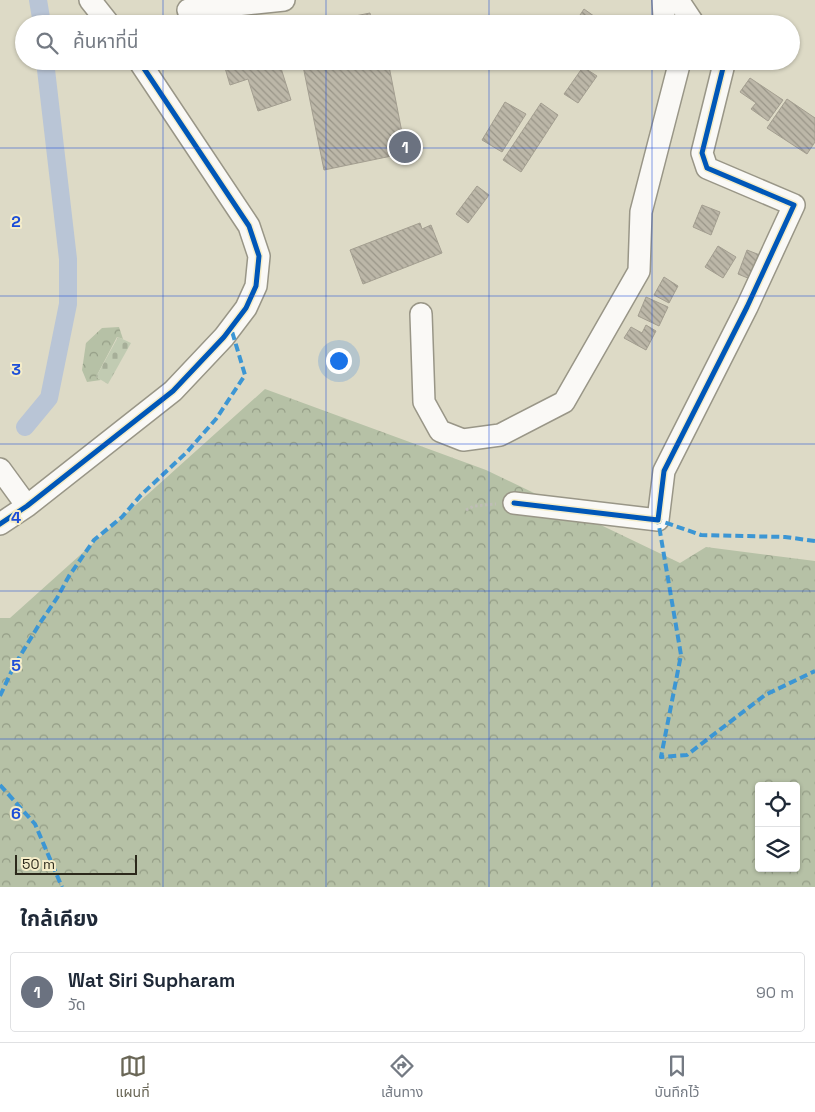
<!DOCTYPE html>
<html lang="th">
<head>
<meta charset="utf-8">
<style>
  :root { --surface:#fff; --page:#f6f6f7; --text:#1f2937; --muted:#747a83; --line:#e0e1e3; --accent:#6a6757 }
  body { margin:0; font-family:"Space Grotesk","Noto Sans Thai",sans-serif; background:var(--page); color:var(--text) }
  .controls { position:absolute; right:15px; bottom:15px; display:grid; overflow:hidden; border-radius:5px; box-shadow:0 1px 4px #0004 }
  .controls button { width:45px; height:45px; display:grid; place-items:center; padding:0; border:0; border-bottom:1px solid var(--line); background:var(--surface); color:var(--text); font:25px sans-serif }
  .scale { position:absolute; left:15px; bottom:12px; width:122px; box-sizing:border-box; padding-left:5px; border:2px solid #2c291b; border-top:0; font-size:14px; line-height:18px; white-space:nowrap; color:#2c291b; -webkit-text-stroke:4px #f5edc9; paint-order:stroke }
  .you { position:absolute; left:338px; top:360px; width:18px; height:18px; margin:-12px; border:4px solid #fff; border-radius:50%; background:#1a73e8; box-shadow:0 0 0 8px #1a73e833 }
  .badge { display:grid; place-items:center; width:32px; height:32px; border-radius:50%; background:var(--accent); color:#fff; font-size:16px; font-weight:700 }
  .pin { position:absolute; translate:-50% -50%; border:2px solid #fff; box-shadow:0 1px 5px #0006 }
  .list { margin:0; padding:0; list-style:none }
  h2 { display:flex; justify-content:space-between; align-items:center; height:65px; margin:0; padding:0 20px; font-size:21px }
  h2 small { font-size:16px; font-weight:400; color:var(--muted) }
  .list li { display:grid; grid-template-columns:32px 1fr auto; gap:15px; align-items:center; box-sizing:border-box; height:80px; margin:0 10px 10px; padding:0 10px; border:1px solid var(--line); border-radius:5px }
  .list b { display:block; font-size:19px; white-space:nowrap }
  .list p { margin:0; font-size:16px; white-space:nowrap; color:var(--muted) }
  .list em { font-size:16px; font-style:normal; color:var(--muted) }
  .icon { flex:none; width:28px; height:28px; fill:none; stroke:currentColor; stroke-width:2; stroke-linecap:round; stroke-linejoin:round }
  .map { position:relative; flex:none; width:815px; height:887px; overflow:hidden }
  .search { position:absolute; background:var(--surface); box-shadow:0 1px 4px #0004; left:15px; right:15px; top:15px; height:55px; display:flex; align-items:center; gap:12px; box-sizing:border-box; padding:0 18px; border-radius:28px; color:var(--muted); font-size:19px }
  .sheet { height:155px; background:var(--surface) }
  nav { display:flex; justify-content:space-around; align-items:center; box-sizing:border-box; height:70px; border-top:1px solid var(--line); background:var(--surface); font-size:14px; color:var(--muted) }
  nav a { display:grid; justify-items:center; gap:2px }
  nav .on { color:var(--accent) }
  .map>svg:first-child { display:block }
</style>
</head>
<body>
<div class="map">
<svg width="815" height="887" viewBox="0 0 815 887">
  <defs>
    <pattern id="forest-crowns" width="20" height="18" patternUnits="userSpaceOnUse" patternTransform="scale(1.25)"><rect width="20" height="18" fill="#b6c1a6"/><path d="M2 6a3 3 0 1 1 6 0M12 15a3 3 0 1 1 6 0" fill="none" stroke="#949d86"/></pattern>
    <pattern id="cemetery-stones" width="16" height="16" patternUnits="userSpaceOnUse" patternTransform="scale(1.25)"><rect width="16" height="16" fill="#c1cbb2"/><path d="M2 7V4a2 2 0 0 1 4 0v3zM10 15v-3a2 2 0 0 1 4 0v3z" fill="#a6ae98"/></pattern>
    <pattern id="building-back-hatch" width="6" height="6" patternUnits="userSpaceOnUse" patternTransform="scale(1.25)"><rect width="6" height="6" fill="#bcb7a8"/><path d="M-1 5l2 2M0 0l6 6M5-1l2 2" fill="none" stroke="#999588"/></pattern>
  </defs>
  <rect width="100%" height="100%" fill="#dddac6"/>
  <path fill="url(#forest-crowns)" fill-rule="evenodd" d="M119 327 123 339 117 337 96 377 101 380 87 382 82 370 86 343 102 328Z
    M265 389 486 470 680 563 706 547 815 561V887H0V618H10ZM759 786H796V868H759Z"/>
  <path fill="url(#cemetery-stones)" d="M118 337 131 343 108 384 96 377Z"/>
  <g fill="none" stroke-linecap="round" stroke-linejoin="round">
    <path stroke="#b9c5d6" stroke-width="18" d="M38 0 42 24
      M25 427 49 398 68 304V259L45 61"/>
  </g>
  <path fill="url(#building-back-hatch)" stroke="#a39e90" d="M584 9 605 24H574Z
    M370 13 372 24H316Z
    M223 61H292L280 65 291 100 258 111 248 79 230 85Z
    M302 61H388L406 153 324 170Z
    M583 67 597 76 578 103 564 94Z
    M750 78 783 100 768 121 751 109 756 103 740 92Z
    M787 99 815 118V142L807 154 767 128Z
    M505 102 526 114 502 152 482 140Z
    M541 103 558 115 521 172 503 160Z
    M477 186 489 195 468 223 456 214Z
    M702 205 720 212 711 235 693 227Z
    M420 223 422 229 431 225 442 253 363 284 350 250Z
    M718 246 736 257 723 278 705 267Z
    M747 250 765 257 755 281 738 274Z
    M664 277 678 286 669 303 654 295Z
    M646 297 668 307 659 326 638 316Z
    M646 325 656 331 646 350 624 338 631 327 642 333Z"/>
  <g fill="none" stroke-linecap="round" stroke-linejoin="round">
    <g stroke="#999687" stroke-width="24">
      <path id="minor" d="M90 0 109 24
        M663 0 664 17 667 24
        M678 0 694 24
        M188 10 284 0
        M421 314 424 402 440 431 463 440 500 435 564 402 639 271 641 212 680 61
        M0 469 27 506
        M514 503 658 520 664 471 747 307 794 205 707 168 702 153 723 68 718 61
        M0 524 27 506 173 391 224 337 246 308 256 286 259 256 249 226 139 61"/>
    </g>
    <path stroke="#bfbeb6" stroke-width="3" stroke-dasharray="2.5 2.5" stroke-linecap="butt" d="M466 510 474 506 496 504"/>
    <use href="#minor" stroke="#faf9f6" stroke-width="21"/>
    <path stroke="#3c96d4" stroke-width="4" stroke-dasharray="8 4" stroke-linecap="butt" d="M815 541 785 537 701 535 658 520 681 655 661 757 687 755 765 695 815 671
      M0 696 14 666 40 623 57 598 69 576 94 540 122 517 141 495 187 452 216 419 245 375 231 328
      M0 785 35 824 62 887"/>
    <g stroke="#f5edc9" stroke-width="8">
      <path id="cycleway" d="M514 503 658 520 664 471 747 307 794 205 707 168 702 153 723 68 718 61
        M0 524 27 506 173 391 224 337 246 308 256 286 259 256 249 226 139 61"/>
    </g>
    <use href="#cycleway" stroke="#0057b8" stroke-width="5"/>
  </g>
  <path fill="none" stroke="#1d4ed8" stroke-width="1" stroke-opacity="0.55" d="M163 0V24M326 0V24M489 0V24M652 0V24M163 61V887M326 61V887M489 61V887M652 61V887M0 148H815M0 296H815M0 444H815M0 591H815M0 739H815"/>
  <g font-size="16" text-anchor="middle" font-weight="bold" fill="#1d4ed8" stroke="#f5edc9" stroke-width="4" stroke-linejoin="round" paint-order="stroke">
    <text x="16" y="227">2</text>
    <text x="16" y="375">3</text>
    <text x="16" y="523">4</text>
    <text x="16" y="671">5</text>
    <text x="16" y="819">6</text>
  </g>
</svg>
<div class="controls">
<button><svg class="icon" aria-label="locate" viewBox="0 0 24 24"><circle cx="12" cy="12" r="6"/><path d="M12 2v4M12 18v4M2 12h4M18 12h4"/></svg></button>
<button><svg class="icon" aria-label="layers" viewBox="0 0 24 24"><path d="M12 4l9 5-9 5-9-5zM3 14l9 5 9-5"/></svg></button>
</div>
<div class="scale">50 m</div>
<div class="you"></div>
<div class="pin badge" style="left:405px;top:147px;background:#6b7280">1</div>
<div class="search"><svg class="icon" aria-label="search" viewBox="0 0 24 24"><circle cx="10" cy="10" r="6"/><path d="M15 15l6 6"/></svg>ค้นหาที่นี่</div>
</div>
<section class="sheet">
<h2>ใกล้เคียง<small></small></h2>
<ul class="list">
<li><span class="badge" style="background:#6b7280">1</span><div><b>Wat Siri Supharam</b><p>วัด</p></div><em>90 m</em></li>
</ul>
</section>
<nav>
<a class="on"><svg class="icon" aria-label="map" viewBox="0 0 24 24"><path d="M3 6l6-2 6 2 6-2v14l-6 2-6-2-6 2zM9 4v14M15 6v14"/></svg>แผนที่</a>
<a><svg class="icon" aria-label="directions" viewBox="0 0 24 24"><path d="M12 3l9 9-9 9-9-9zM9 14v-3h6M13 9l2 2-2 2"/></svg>เส้นทาง</a>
<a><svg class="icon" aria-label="saved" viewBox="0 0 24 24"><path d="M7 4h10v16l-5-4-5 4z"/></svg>บันทึกไว้</a>
</nav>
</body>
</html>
